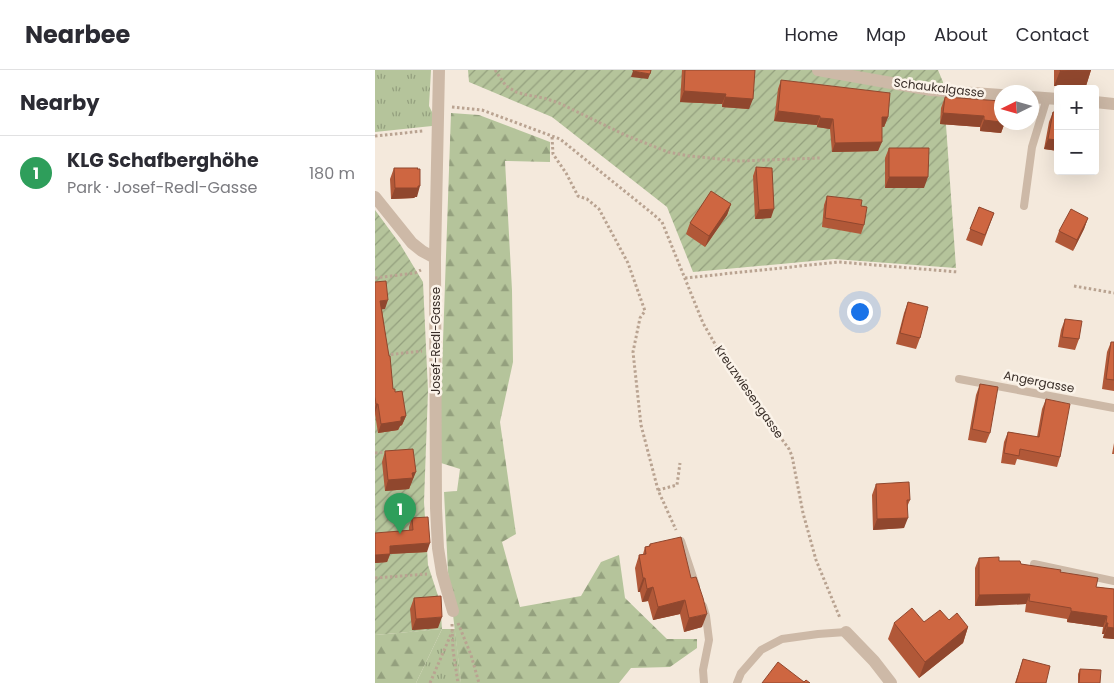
<!DOCTYPE html>
<html lang="en">
<head>
<meta charset="utf-8">
<style>
  :root { --surface:#fff; --page:#f7f7f7; --text:#2b2b33; --muted:#7c7c81; --line:#e1e1e2; --accent:#1b585e }
  body { margin:0; font-family:Poppins,sans-serif; background:var(--page); color:var(--text) }
  .controls { position:absolute; right:15px; top:15px; display:grid; overflow:hidden; border-radius:5px; box-shadow:0 5px 20px #0002 }
  .controls button { width:45px; height:45px; display:grid; place-items:center; padding:0; border:0; border-bottom:1px solid var(--line); background:var(--surface); color:var(--text); font:25px sans-serif }
  .compass { position:absolute; left:619px; top:15px; width:45px; height:45px; border-radius:50%; background:var(--surface); box-shadow:0 5px 20px #0002; rotate:265deg }
  .you { position:absolute; left:484px; top:241px; width:18px; height:18px; margin:-12px; border:4px solid #fff; border-radius:50%; background:#1a73e8; box-shadow:0 0 0 8px #1a73e833 }
  .badge { display:grid; place-items:center; width:32px; height:32px; border-radius:50%; background:var(--accent); color:#fff; font-size:16px; font-weight:700 }
  .pin { position:absolute; translate:-50% -41px; filter:drop-shadow(0 1px 2px #0008) }
  .pin::after { content:''; position:absolute; top:26px; width:18px; height:15px; background:inherit; clip-path:polygon(0 0,100% 0,50% 100%) }
  .list { margin:0; padding:0; list-style:none }
  h2 { display:flex; justify-content:space-between; align-items:center; height:65px; margin:0; padding:0 20px; font-size:21px }
  h2 small { font-size:16px; font-weight:400; color:var(--muted) }
  .list li { display:grid; grid-template-columns:32px 1fr auto; gap:15px; align-items:center; box-sizing:border-box; height:75px; padding:0 20px; border-top:1px solid var(--line) }
  .list b { display:block; font-size:19px; white-space:nowrap }
  .list p { margin:0; font-size:16px; white-space:nowrap; color:var(--muted) }
  .list em { font-size:16px; font-style:normal; color:var(--muted) }
  .map { position:relative; flex:none; width:739px; height:613px; overflow:hidden }
  header { display:flex; align-items:center; gap:30px; box-sizing:border-box; height:70px; padding:0 25px; background:var(--surface); border-bottom:1px solid var(--line) }
  header strong { font-size:24px }
  nav { display:flex; gap:28px; margin-inline-start:auto; font-size:18px }
  main { display:flex }
  aside { flex:1; background:var(--surface) }
  .map>svg:first-child { display:block }
</style>
</head>
<body>
<header>
<strong>Nearbee</strong>
<nav><a>Home</a><a>Map</a><a>About</a><a>Contact</a></nav>
</header>
<main>
<aside>
<h2>Nearby<small></small></h2>
<ul class="list">
<li><span class="badge" style="background:#2e9e5b">1</span><div><b>KLG Schafberghöhe</b><p>Park · Josef-Redl-Gasse</p></div><em>180 m</em></li>
</ul>
</aside>
<div class="map">
<svg width="739" height="613" viewBox="0 0 739 613">
  <defs>
    <pattern id="grass-tufts" width="24" height="20" patternUnits="userSpaceOnUse" patternTransform="scale(1.25)"><rect width="24" height="20" fill="#b5c49b"/><path d="M3 7l-1-3M5 7V3M7 7l1-3M15 17l-1-3M17 17v-4M19 17l1-3" fill="none" stroke="#94a07e"/></pattern>
    <pattern id="forest-firs" width="22" height="20" patternUnits="userSpaceOnUse" patternTransform="scale(1.25)"><rect width="22" height="20" fill="#b5c49b"/><path d="M5 1l3.5 6h-7zM16 11l3.5 6h-7z" fill="#94a07e"/></pattern>
    <pattern id="garden-furrows" width="10" height="10" patternUnits="userSpaceOnUse" patternTransform="scale(1.25)"><rect width="10" height="10" fill="#b5c49b"/><path d="M-1 1l2-2M0 10L10 0M9 11l2-2" fill="none" stroke="#94a07e"/></pattern>
  </defs>
  <rect width="100%" height="100%" fill="#f4e9dc"/>
  <path fill="url(#grass-tufts)" d="M0 0H56L54 36 58 44 57 56 0 62Z
    M67 559H80L86 613H41Z"/>
  <path fill="url(#forest-firs)" d="M76 43 104 45 175 72V92L130 91 137 220 138 292 125 352 141 464 127 472 145 537 206 526 226 492 244 485 250 528 292 569H322V578L295 597 256 598 244 613H86L73 502 69 422 82 421 85 399 66 393 65 357Z
    M67 559 41 613H0V565Z"/>
  <path fill="url(#garden-furrows)" d="M93 0H563L568 12 581 198 459 189 318 202 292 137 177 47 94 12Z
    M0 140 25 174 48 212 53 321 49 432 53 495 65 532 67 559 0 565Z"/>
  <g fill="none" stroke-linecap="round" stroke-linejoin="round">
    <path stroke="#b9a391" stroke-width="3" stroke-dasharray="2.5 2.5" stroke-linecap="butt" d="M120 0 131 16 141 22 152 25 169 28 184 33 250 65 293 82 314 86 364 91 445 88
      M77 37 107 40 185 69 278 144 287 152 328 253 352 295 414 379 417 386 428 443 441 490 465 548
      M0 66 48 61
      M177 67 178 84 191 103 203 126 212 129 224 139 253 193 270 241 265 248 258 282 266 355 283 420 301 460
      M0 208 40 203 46 200
      M310 208 464 192 583 202
      M699 216 739 223
      M11 285 47 281
      M0 383 13 382
      M283 420 302 415 305 393
      M0 508 52 504
      M83 553 96 585 104 613
      M77 554 78 580 83 613
      M55 613 77 562"/>
    <path stroke="#cdb9a7" stroke-width="8" d="M649 136 657 77 672 28
      M584 309 739 338
      M306 471 321 516
      M659 494 739 511
      M328 536 331 546 334 570 328 600 329 613
      M362 613 366 603 386 580 407 569 443 564 471 562"/>
    <path stroke="#cdb9a7" stroke-width="12" d="M64 0 60 188 61 438 63 478 67 503 78 541
      M443 0 556 20 626 25
      M656 27 683 29
      M720 32 739 34
      M0 127 37 173 47 181 60 188
      M471 562 499 591 516 613"/>
  </g>
  <path fill="#b15838" d="M307 0H380L374 39 347 37V34L305 32Z
    M679 0H716L711 16H679Z
    M406 10 513 47 509 57H507L503 81 457 82 455 59 442 57V55L399 51 403 19Z
    M570 27 626 52H630L626 63 605 61V57L565 54 566 38Z
    M678 42H683V81L669 79 674 52Z
    M514 78 549 118H510V88Z
    M381 97 396 148 380 149 378 106Z
    M19 98 42 127H40L39 128 16 129 15 109Z
    M452 126 486 136 489 155 486 164 447 157 449 135Z
    M356 134 352 145 330 177 311 164 315 153Z
    M604 137 619 143 607 176 591 170Z
    M713 148 709 159 698 181 680 172 684 161Z
    M0 212 10 239H7L18 319 20 322 31 346 27 355 25 356 23 360 3 363 0 344Z
    M533 232 545 268 541 279 521 274 529 243Z
    M690 249 704 269 700 280 683 277 686 260Z
    M736 272H739V321L727 319 732 282Z
    M605 314 615 363 611 373 593 370 601 325Z
    M671 329 685 387 682 397 642 389 640 395 626 393 629 372 633 362 662 367 667 339Z
    M739 373V384H737Z
    M10 381 37 413H36L34 419 10 421 7 392Z
    M501 414 535 430 532 437 529 458 498 460 497 425Z
    M37 448 52 482 15 484 12 492 0 493 34 460V457Z
    M275 474 327 557 309 562 305 544 278 550 273 531 267 532 265 522H263L260 498 264 485 268 484 270 477 274 476Z
    M604 488 624 491 646 494 685 502 721 517 739 519V569L728 568 729 564H727L728 557 692 552V549L650 542 651 534 600 536V498Z
    M39 528 63 558 37 560 35 539Z
    M574 550 593 557 588 573 544 608 513 569 519 553 549 552Z
    M648 589 671 613H640Z
    M705 599 725 613H703V604Z"/>
  <path fill="#90472e" d="M716 0 711 16H679L685 1Z
    M258 1 275 4 273 9 256 7Z
    M309 21 351 24 347 34 305 32Z
    M350 27 378 29 374 39 347 37Z
    M403 41 445 46 442 55 399 51Z
    M568 43 609 46 605 57 565 54Z
    M507 47H513L509 57 503 56Z
    M445 48 458 49 455 59 442 57Z
    M609 50 626 52H630L626 63 605 61Z
    M673 69 683 70V81L669 79Z
    M507 72 503 81 457 82 460 73Z
    M514 107H553L549 118H510Z
    M45 116 42 127H40L39 128 16 129 20 118Z
    M356 134 352 145 330 177 334 166Z
    M399 139 396 148 380 149 384 140Z
    M713 148 709 159 698 181 702 170Z
    M13 230 10 239 2 240 5 231Z
    M1 334H3L0 343V338Z
    M31 346 27 355 25 356 23 360 3 363 6 354 26 347Z
    M41 402 34 419 10 421 13 410 37 403Z
    M533 448 529 458 498 460 502 449Z
    M55 473 52 482 12 484 15 476Z
    M15 484 12 492 0 493V485Z
    M268 508H270L265 522H263Z
    M278 517 273 531 267 532 272 519Z
    M655 524 651 534 600 536 604 525Z
    M310 530 305 544 278 550 283 537Z
    M696 541 732 546 728 557 692 552Z
    M332 544 327 557 309 562 314 548Z
    M67 547 63 558 37 560 41 549Z
    M731 553H733L729 564H727Z
    M593 557 588 573 544 608 550 592Z
    M732 557 739 558V569L728 568Z"/>
  <path fill="#ce6641" stroke="#90472e" d="M258 0H276L275 4 258 1Z
    M310 0H380L378 29 350 27 351 24 309 21Z
    M685 0H716L685 1Z
    M406 10 515 23 513 47H507V72L460 73 458 49 445 48V46L403 41Z
    M570 27 626 31V52L609 50V46L568 43Z
    M678 42H683V70L673 69Z
    M514 78H554L553 107H514Z
    M381 97 397 98 399 139 384 140Z
    M19 98H43L42 99H45V116H43V118H20Z
    M336 121 356 134 334 166 315 153Z
    M452 126 487 130 486 136 492 137 489 155 450 148Z
    M604 137 619 143 610 165 595 159Z
    M696 139 713 148 702 170 684 161Z
    M11 211 13 230 5 231 14 286H15L18 319H20V322L27 321 31 346 26 347V351L6 354 3 334H1L0 327V212Z
    M533 232 553 237 545 268 525 263Z
    M690 249 707 251 704 269 687 267Z
    M736 272H739V310L731 309Z
    M605 314 623 317 615 363 597 359Z
    M671 329 695 334 685 387 645 379 644 386 629 383 633 362 664 367Z
    M38 379 41 402 37 403 38 408 13 410 10 381Z
    M534 412 535 430H532L533 448 502 449 501 414Z
    M53 447 55 473 15 476V484L0 485V463L38 460 37 448Z
    M306 467 316 508 321 507 328 528 332 544 314 548 310 530 283 537 278 517 272 519 270 508H268L264 485 271 484 270 477 275 476V474Z
    M624 487V491H645L646 494 686 500 685 502 723 508 721 517 739 519V558L732 557 733 553H731L732 546 696 541V538L654 531 655 524 604 525V488Z
    M66 526 67 547 41 549 39 528Z
    M537 538 549 552 565 540 574 550 582 543 593 557 550 592 519 553Z
    M648 589 675 596 671 613H641Z
    M403 592 429 612 431 610 435 613H387Z
    M705 599 726 600 725 613H704Z"/>
  <g text-anchor="middle" stroke-width="5" stroke-linejoin="round" paint-order="stroke">
    <g font-size="12" fill="#392e28" stroke="#fbf3e9">
      <text transform="translate(564 18) rotate(7)" y="4">Schaukalgasse</text>
      <text transform="translate(61 271) rotate(-90)" y="4">Josef-Redl-Gasse</text>
      <text transform="translate(664 312) rotate(11)" y="4">Angergasse</text>
      <text transform="translate(374 322) rotate(55)" y="4">Kreuzwiesengasse</text>
    </g>
  </g>
</svg>
<div class="controls">
<button>+</button>
<button>−</button>
</div>
<svg class="compass" viewBox="-18 -18 36 36"><path d="M0-13l5 13h-10z" fill="#e53935"/><path d="M0 13l5-13h-10z" fill="#7c7c81"/></svg>
<div class="you"></div>
<div class="pin badge" style="left:25px;top:464px;background:#2e9e5b">1</div>
</div>
</main>
</body>
</html>
